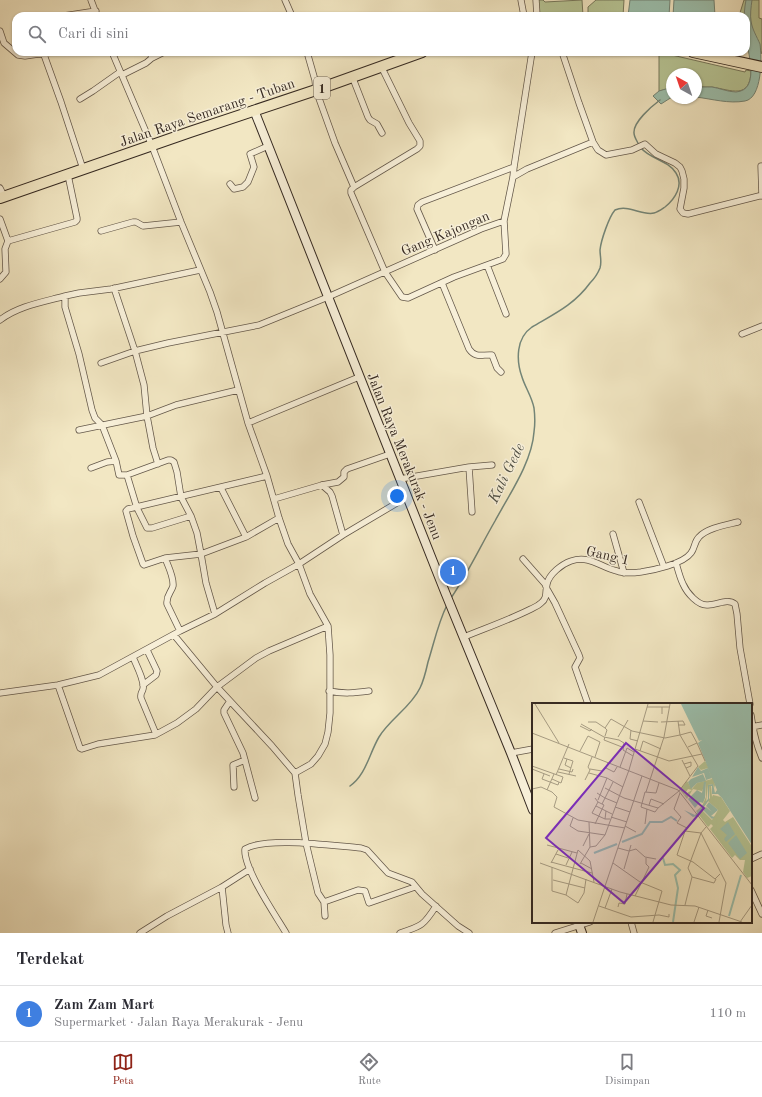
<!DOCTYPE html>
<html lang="id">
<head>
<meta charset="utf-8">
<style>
  :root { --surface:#fff; --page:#f2f2f3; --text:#2b2b33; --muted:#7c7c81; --line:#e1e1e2; --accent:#8f2418 }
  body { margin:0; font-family:"Old Standard TT",serif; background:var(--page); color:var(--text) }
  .compass { position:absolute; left:666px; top:68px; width:36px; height:36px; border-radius:50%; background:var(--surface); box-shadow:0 1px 3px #0004; rotate:320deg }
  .you { position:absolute; left:397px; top:496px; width:14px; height:14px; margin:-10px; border:3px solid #fff; border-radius:50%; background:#1a73e8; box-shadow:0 0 0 6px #1a73e833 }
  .badge { display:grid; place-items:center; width:26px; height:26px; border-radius:50%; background:var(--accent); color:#fff; font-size:13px; font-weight:700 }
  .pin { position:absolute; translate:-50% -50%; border:2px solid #fff; box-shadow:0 1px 4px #0006 }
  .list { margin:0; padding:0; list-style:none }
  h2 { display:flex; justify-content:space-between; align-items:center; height:52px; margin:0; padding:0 16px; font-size:17px }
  h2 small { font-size:13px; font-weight:400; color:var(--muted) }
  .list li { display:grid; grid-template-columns:26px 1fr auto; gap:12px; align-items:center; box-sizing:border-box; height:56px; padding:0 16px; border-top:1px solid var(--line) }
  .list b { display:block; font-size:15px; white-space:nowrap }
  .list p { margin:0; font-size:13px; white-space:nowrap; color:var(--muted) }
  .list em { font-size:13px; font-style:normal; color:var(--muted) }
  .icon { flex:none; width:22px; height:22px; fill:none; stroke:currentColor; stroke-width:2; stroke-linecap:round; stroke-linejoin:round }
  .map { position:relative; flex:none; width:762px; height:933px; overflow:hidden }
  .search { position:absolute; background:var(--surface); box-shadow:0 1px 3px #0004; left:12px; right:12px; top:12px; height:44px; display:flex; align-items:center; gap:10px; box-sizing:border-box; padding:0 14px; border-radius:12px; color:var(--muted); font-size:15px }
  .sheet { height:108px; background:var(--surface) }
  nav { display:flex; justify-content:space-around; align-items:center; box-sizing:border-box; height:56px; border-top:1px solid var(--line); background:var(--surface); font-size:11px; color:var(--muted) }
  nav a { display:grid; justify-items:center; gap:2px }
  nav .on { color:var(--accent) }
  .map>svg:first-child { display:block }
</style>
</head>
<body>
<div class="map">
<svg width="762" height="933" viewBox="0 0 762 933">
  <rect width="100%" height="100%" fill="#f2e7c3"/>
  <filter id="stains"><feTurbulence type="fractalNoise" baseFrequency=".005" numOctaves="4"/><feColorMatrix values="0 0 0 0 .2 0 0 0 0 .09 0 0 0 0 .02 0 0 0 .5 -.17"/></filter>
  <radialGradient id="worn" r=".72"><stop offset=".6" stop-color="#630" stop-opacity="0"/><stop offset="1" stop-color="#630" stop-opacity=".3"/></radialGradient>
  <path fill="#b7c696" stroke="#76785c" d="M538 0H543L545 2 582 0 583 16 539 15Z
    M596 0H624L623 16H588V7Z
    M744 0H759V18L762 19V54L746 16H739Z
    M659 52 745 72 746 70 751 71C750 100 731 90 712 87 707 87 701 87 696 87V74H672V88L659 91Z"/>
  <path fill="#9cc1af" stroke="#738476" d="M630 0H670L669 16H628Z
    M674 0H714L715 16H673Z
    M746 0H752C751 7 750 15 751 21 752 29 757 37 760 44 762 59 762 98 745 101 729 104 712 99 696 97V87C701 87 706 87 712 87 719 88 728 92 736 92 760 90 748 55 747 41 746 33 746 24 746 16H744L745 6Z
    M669 88H672V97L661 104 653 96 659 91Z"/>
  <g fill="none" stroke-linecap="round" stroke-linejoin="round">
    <path stroke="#738476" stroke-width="1.5" d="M639 145C637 141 634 137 634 133 633 122 652 106 660 100
      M451 598C468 573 480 547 495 521 509 495 532 462 534 432 535 425 535 416 534 408 532 397 525 387 522 377 516 360 516 338 532 327 554 314 574 305 590 283 594 279 598 273 600 268 602 262 600 256 600 250 601 240 609 217 615 210 628 204 642 216 654 213 658 212 662 209 665 207 675 199 684 185 676 173 668 160 650 159 641 148
      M350 786C366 775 369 754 379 737 390 719 411 707 420 688 424 680 426 671 428 662 434 643 438 623 447 605"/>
    <g stroke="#64584a" stroke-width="7">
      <path id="street" d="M91 0 97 16
        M285 0 292 16
        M521 0 524 16
        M536 0 537 16
        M63 16 96 11
        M0 31 4 43 18 55 25 56 53 52
        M43 52 61 102 83 169
        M112 52 152 146 181 222 210 292 217 312 248 423 267 476 279 518 288 544 299 564 310 594 328 626 330 655V713L328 732 325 744 318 756 311 764 295 773 298 795 306 843 318 893 324 902 325 916
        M150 52 152 58
        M307 52 315 80 316 90 335 143 354 187
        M562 52 579 103 593 142 598 150 606 155 611 154 632 150 645 144 656 154 675 163 680 167 682 171 684 179V188L680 209 683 213 688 214 759 196H762
        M381 66 409 123 420 141V146L417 149 354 187 351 190V193L385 272 402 297 408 298 454 277 495 262 503 259 506 254 504 221
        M122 75 146 63 152 58 164 52
        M352 76 368 117 370 120 377 124 382 133
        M80 99 93 91 120 72
        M761 166 762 196
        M513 177 527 169 593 142
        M230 184 234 189 243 187 248 182 254 167 250 154 268 146
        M0 188 4 196
        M0 219 8 241 75 222 77 220V218L68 175
        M101 231 133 222H136L143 226 181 222
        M435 250 417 209 418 205 422 202 514 167
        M487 265 506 314
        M0 279 6 272 5 249 8 241
        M442 283 469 349C476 359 483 354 492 355L497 368 501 372
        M114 288 135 351 144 385 147 416 176 405 238 390
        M0 320C18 306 43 302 65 296
        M742 334 762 326
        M101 363 135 351 168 343 259 325 328 297 481 229 504 221 513 177 514 167 532 52
        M248 423 359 377
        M79 430 147 416 153 448 158 464
        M116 461 102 425 95 418 92 410 79 354 65 307V296L79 293 111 289 200 270
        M469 467 472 512
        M91 468 107 462 116 461 119 475H127L137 508 147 528H152L191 516
        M127 475 168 460H171L174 462 177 472 181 497 191 516 197 533 201 554 206 583 215 614
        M400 479 469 467 492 465
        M322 485 330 492 332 496 343 535
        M221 488 246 537 279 518
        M274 499 322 485 338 482 344 477V472L347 469 390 454
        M639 502 664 567
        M613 534 624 573
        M246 537 201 554 165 558 144 565 143 564 133 536 126 511 128 509 267 476
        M165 558C168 566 174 577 173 586 171 593 166 595 167 604L180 631
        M523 559 545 584 547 589 555 603 579 655 580 658 575 667 588 704
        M676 563C678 570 680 578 683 584 687 593 698 606 708 605 718 605 727 598 735 604L737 614 740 648 750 704
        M174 635 217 687 272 746 295 773
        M464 637C486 628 509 620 531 609 535 607 538 606 541 603 548 598 545 591 547 584 549 574 562 564 571 561 590 555 600 567 617 571 624 574 633 573 641 572 654 570 683 564 691 553 695 548 694 542 699 537 707 528 726 525 738 522
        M133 657C136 665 145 681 143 689 142 693 140 693 141 698L156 734
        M58 685 80 748 82 749 98 744 155 735 177 723 196 709 217 687 256 658 269 651 328 626
        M143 685 156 675 157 671 147 650
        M329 691C344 694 354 693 369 691
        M0 693 58 685 99 675 180 631 215 614 265 583 299 564 343 535 407 497
        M230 701 224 710V713L243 753 255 798
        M751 715C753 730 756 744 762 758
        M751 727 762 725
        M511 753 533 749
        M234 787 233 765 245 760
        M751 859 762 854
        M222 887 226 925 228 933
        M751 890 762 914
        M324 902 358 890 365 891 369 903 415 887
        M631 922 634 933
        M140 933 167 916 222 887 250 869
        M286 933C276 916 243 868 245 849 267 836 334 846 361 848L367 850 388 873 412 882 422 894 458 926 469 933
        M400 933C422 926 424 925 436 906
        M555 933 590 922"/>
    </g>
    <g stroke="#352921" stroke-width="10">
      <path id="secondary" d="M254 110 445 592 511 753 533 810
        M578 922 582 933"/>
    </g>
    <g stroke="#352921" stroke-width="12">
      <path id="highway" d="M693 52 762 67
        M0 198 190 132 316 90 422 52"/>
    </g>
    <use href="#street" stroke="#f7efd8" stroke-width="5.5"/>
    <use href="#secondary" stroke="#f7efd8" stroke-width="8"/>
    <use href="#highway" stroke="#f2e7c3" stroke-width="10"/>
  </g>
  <g text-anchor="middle" stroke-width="3" stroke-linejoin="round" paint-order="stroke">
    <rect fill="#f7efd8" stroke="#6f6458" stroke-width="1" x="314" y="77" width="16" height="22" rx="3"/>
    <g font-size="13" font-weight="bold" fill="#352921">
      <text x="322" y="93">1</text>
    </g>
    <g font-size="14" fill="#352921" stroke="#f7efd8">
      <text transform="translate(207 112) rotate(-19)" y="5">Jalan Raya Semarang - Tuban</text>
      <text transform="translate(445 233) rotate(-23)" y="5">Gang Kajongan</text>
      <text transform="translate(405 456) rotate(68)" y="5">Jalan Raya Merakurak - Jenu</text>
      <text transform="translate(608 555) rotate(13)" y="5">Gang 1</text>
    </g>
    <g font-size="15" font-style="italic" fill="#4f4f44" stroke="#f7efd8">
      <text transform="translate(506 473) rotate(-64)" y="5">Kali Gede</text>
    </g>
  </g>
  <g transform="translate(532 703)">
    <rect width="220" height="220" fill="#f2e7c3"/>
    <path d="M173 58 180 68 183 82 182 85 181 81 176 82 174 100 178 95 177 83H179L180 94 181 92 189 94 198 108 191 117 193 119 201 114 219 142 220 173 215 175 211 169 213 157H208L203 152 200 155 178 126 181 123 179 121 176 124 164 108 170 103 174 94V79L170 88 161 86 155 96 152 92 160 87 156 86 152 92 148 87 155 78 160 86 165 80 180 76 176 65 169 67 166 64ZM176 98 186 107 180 117 170 107Z" fill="#b7c696" fill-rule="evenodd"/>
    <path d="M149 1H220V142L190 95 186 91H180V83H177V97L165 113 161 114 152 107 163 112 176 96V82L181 81 183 90 185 87 166 40 170 37 167 38ZM166 64 169 68 176 65 180 75 174 77 172 70 160 74ZM171 71 174 78 165 80 159 86 156 79 159 76ZM172 79H174L173 95 171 100 168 99 163 105 156 96 165 87 170 90ZM177 99 186 107 179 113 183 114 180 116 171 107 174 104 180 109 174 103ZM196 119 203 131 194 139 192 136 195 132 188 126ZM204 132 215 150 208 156 196 140Z" fill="#9cc1af"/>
    <path fill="none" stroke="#9cc1af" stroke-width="2" d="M90 139 110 131 118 119H130L139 114 145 118M62 150 85 141M131 155 133 162 141 161 148 167 143 172 146 185 141 219M197 213 209 172"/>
    <path fill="none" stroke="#a69b82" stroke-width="1" d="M3 1 27 40M115 4H130M130 11V4H138M111 18 126 19M56 19H64L73 25M129 19 151 18 153 22H146M49 21 72 34 87 37 92 40 91 47 101 53M48 23 58 28 60 26M99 27 98 36 106 38M0 30 146 87 220 182M148 32 159 29 165 40 156 44M73 33 75 27 73 25 79 16 100 28 133 35 148 32M73 34 72 37 90 44M86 34 96 17M165 40 173 58M103 46 137 58 170 51M48 48 56 33 68 39 63 54M108 48 111 38 129 46M32 55 41 58 37 71M35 56 33 62 39 65M150 57 158 73M76 60 74 65 82 69 85 64M152 61 159 59V63L154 65M0 63 31 74M88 64 95 45 102 49M0 66 18 73M27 66 40 69 41 66M58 66 70 68 74 65M26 69 44 73M57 70 75 75M12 71 10 76 26 82 27 79M24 72 37 41M20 76 29 80 31 74M53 77 58 67 56 64 60 54M81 79 73 95 85 100M73 85 92 95 126 105 147 88 166 63 148 32 146 18M0 86 9 84 20 89 25 94 22 104 46 117 93 125M15 87 22 71M114 89 132 34 138 1M65 90 73 95 70 101M148 90 142 106 149 114 145 120 155 125 153 128M63 95 66 99 60 110 73 116M66 97 75 75 91 84M117 102 119 96 132 101M64 103 80 111M83 104 98 109M126 105 123 109 109 104 113 89 124 90 127 80M74 108 73 116H78M79 114 95 119M41 115 38 123 46 128 73 132M57 119 58 144M63 121 72 102 66 99M113 121 115 106M93 123 104 129M15 142 45 150M51 143 57 131M86 145 97 148 104 146 113 154 124 156M24 151 36 155M19 159 60 170M8 160 88 189 139 202 163 203 210 219M19 160 26 147M49 160 60 166M81 160 108 179 130 188 121 219M48 161 58 144 64 143 73 132 97 67 116 1M34 162 40 149M20 164V188L34 192 46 200 52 190 54 176M92 166 99 142M160 174 182 180 184 176M21 177 53 185M34 192 46 147 58 158 62 179M103 193 117 164 114 161V155M153 202 160 174 156 165 169 130 174 124M67 203 99 214 127 212 137 214V211M86 204 87 200 93 201 95 191M73 205 80 186M176 207 174 213 180 215M61 219 110 73M162 219 167 204M187 219 194 180 169 130 153 128 145 152 161 159 183 176 188 171M208 219 220 202"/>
    <path fill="#7b2cbf" fill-opacity="0.15" stroke="#7b2cbf" stroke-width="2" d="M94 40 172 105 92 200 14 135Z"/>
    <rect width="220" height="220" fill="none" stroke="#352921" stroke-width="2"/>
  </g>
  <rect width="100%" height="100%" filter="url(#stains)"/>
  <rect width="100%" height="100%" fill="url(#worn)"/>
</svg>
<svg class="compass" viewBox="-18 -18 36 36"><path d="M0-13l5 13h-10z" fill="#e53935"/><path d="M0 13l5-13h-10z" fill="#7c7c81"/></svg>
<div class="you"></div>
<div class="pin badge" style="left:453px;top:572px;background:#3f7fe0">1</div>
<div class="search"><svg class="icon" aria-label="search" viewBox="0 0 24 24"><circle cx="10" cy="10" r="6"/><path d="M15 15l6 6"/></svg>Cari di sini</div>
</div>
<section class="sheet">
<h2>Terdekat<small></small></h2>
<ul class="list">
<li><span class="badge" style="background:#3f7fe0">1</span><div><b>Zam Zam Mart</b><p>Supermarket · Jalan Raya Merakurak - Jenu</p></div><em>110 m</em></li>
</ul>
</section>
<nav>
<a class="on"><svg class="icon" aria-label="map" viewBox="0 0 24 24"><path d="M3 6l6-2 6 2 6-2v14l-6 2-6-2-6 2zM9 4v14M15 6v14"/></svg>Peta</a>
<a><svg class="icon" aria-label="directions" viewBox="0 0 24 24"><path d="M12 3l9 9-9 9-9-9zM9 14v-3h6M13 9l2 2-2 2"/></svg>Rute</a>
<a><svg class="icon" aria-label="saved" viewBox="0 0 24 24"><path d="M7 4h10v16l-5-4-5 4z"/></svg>Disimpan</a>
</nav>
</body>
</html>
